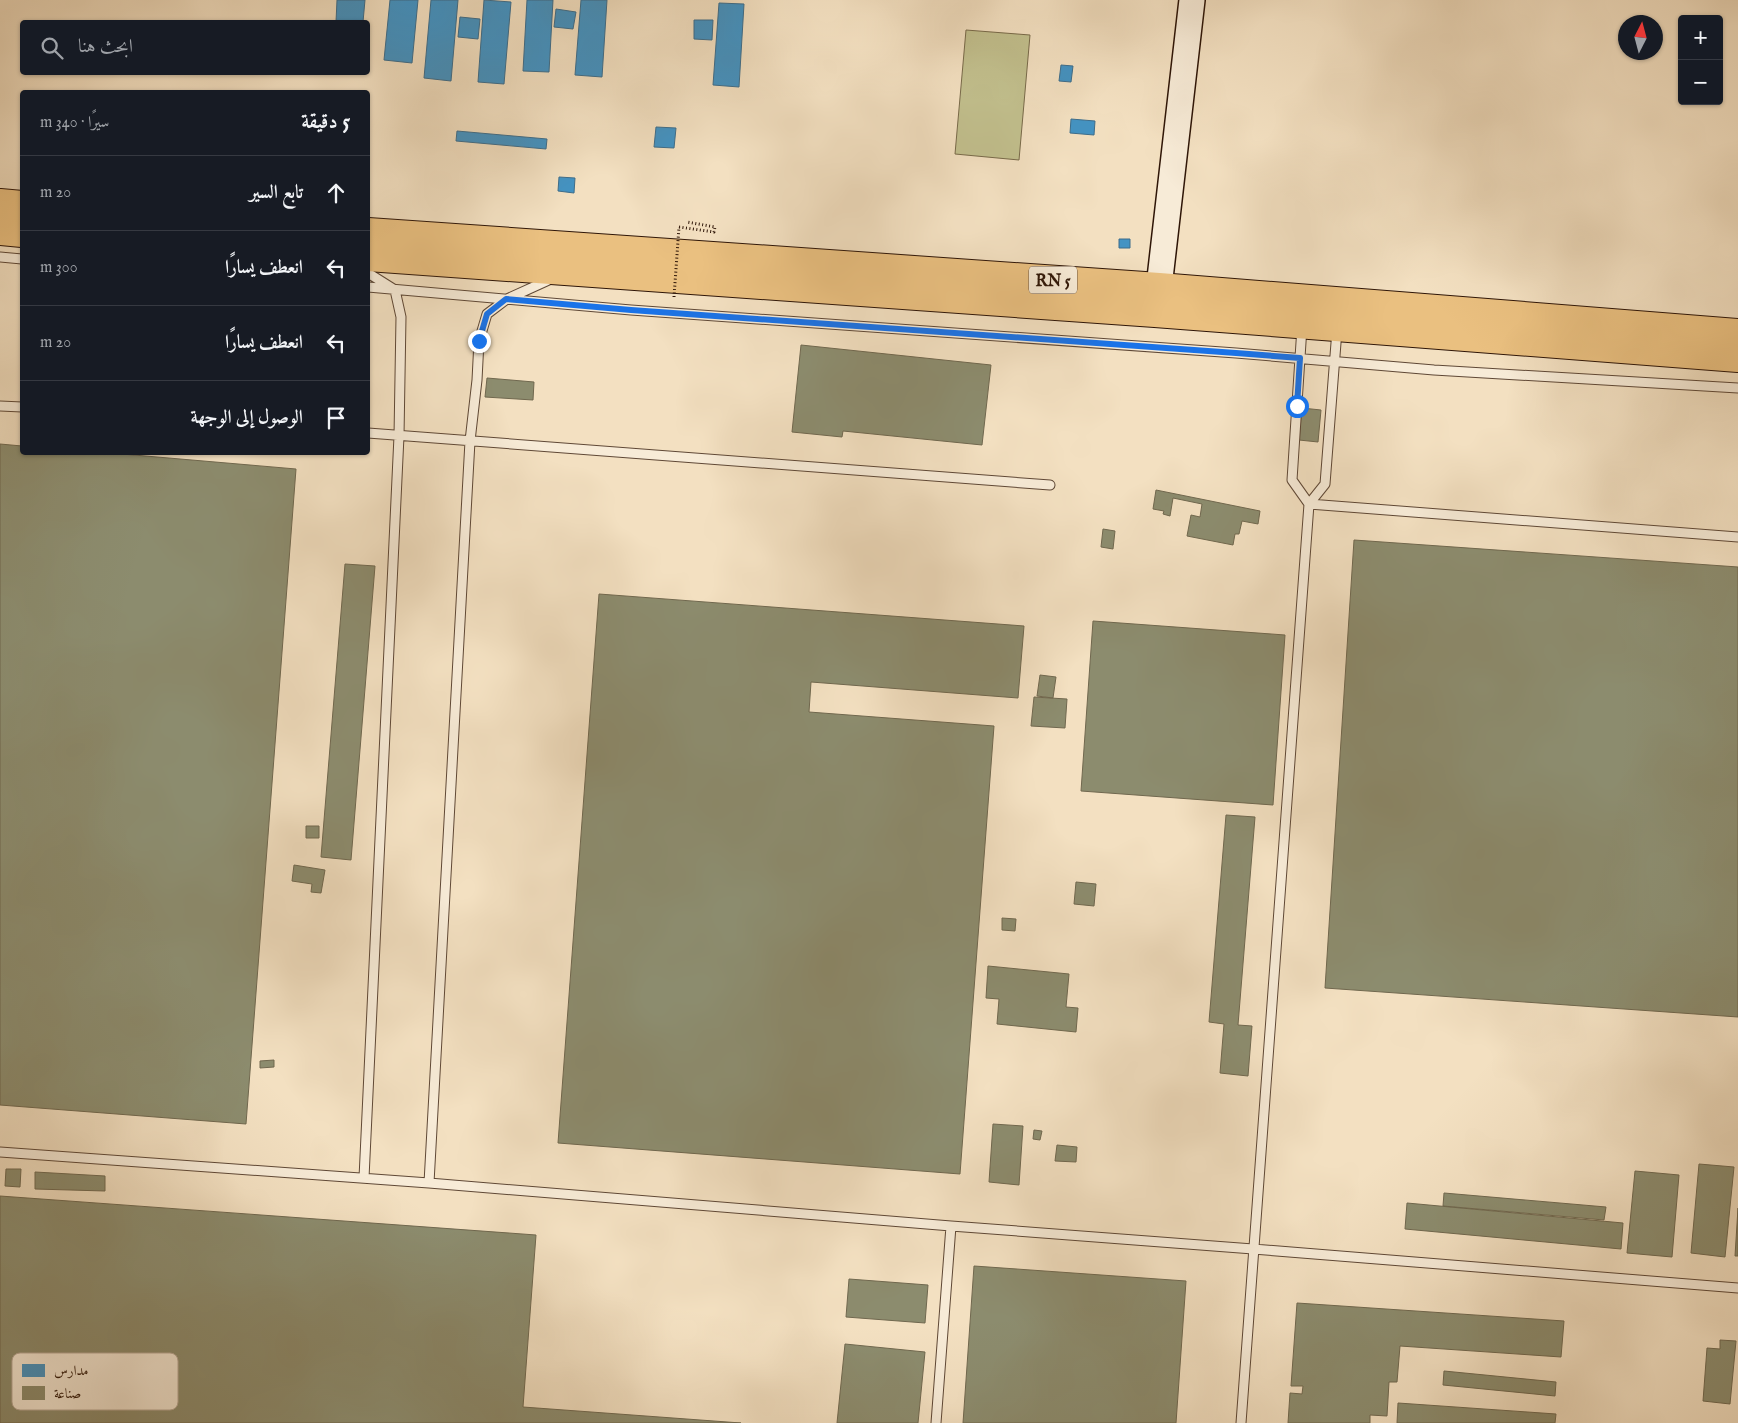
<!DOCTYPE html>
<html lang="ar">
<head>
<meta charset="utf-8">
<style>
  :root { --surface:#171b24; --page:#242831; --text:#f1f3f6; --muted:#9ea1a6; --line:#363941 }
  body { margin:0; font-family:"IM FELL English",Amiri,serif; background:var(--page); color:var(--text); direction:rtl }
  .controls { position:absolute; right:15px; top:15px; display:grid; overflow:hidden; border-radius:5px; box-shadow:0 1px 4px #0004 }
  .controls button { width:45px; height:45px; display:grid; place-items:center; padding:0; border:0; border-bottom:1px solid var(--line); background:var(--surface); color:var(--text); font:25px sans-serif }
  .compass { position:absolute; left:1618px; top:15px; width:45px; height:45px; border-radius:50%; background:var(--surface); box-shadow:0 1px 4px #0004; rotate:6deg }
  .stop { position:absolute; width:15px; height:15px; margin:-11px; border:4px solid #1a73e8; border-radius:50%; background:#fff }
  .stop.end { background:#1a73e8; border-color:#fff; box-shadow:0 1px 5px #0008 }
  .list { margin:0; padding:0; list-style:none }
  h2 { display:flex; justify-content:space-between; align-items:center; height:65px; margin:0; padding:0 20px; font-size:21px }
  h2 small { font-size:16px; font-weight:400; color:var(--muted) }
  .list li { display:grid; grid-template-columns:32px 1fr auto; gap:15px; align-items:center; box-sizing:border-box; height:75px; padding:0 20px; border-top:1px solid var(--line) }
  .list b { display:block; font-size:19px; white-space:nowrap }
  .list em { font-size:16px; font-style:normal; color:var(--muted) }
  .icon { flex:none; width:28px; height:28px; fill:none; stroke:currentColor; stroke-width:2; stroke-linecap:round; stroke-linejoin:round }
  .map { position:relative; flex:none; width:1738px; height:1423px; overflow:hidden; direction:ltr }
  .search { position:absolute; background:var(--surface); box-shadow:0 1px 4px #0004; left:20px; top:20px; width:350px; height:55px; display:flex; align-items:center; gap:12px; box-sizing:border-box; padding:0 18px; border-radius:5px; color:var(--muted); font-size:19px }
  .panel { position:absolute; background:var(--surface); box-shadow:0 1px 4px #0004; left:20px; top:90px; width:350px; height:365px; border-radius:5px; direction:rtl }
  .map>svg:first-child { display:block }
</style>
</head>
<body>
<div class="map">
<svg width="1738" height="1423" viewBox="0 0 1738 1423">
  <rect width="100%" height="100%" fill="#f3e0c1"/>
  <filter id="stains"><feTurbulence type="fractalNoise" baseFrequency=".004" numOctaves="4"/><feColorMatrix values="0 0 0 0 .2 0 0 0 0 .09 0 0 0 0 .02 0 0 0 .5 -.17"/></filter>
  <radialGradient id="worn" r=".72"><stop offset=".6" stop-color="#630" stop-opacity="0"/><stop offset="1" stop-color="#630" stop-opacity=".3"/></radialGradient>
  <path fill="#c2c08e" stroke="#786a4a" d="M966 30 1030 35 1019 160 955 154Z"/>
  <path fill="#4393c3" stroke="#3d6d8b" d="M337 0H365L363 22H336Z
    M390 0H418L412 63 384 60Z
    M431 0H458L451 81 424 78Z
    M484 0 511 2 504 84 478 82Z
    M527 0H553L549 72 523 71Z
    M581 0H607L602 77 575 75Z
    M719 3 744 4 739 87 713 85Z
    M556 9 576 12 573 29 554 27Z
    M460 17 480 19 478 39 458 37Z
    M694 20H713L712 40 694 39Z
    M1061 65 1073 66 1071 82 1059 81Z
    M1071 119 1095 121 1094 135 1070 133Z
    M656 127 676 128 674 148 654 147Z
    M457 131 547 139 546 149 456 141Z
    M559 177 575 178 574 193 558 191Z
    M1119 239H1130V248H1119Z"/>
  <path fill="#8c8c6e" stroke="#70684f" d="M801 345 991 365 982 445 843 431 842 437 792 432Z
    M487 378 534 382 533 400 485 397Z
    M1302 408 1321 410 1318 442 1299 440Z
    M0 444 22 446V452H99L296 469 246 1124 0 1105Z
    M1156 490 1260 511 1258 524 1242 521 1239 534H1235L1233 545 1187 536 1191 515 1200 517 1202 504 1173 498 1170 516 1163 514 1164 511 1153 509Z
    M1103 529 1115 531 1113 549 1101 547Z
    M1354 540 1738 567V1017L1325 988Z
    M345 564 375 566 351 860 321 857Z
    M599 594 1024 626 1018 698 811 682 809 712 994 726 960 1174 558 1143Z
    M1093 621 1285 635 1273 805 1081 791Z
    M1040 675 1056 677 1053 698 1037 696Z
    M1034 697 1067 699 1065 728 1031 726Z
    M1226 815 1255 817 1238 1025 1252 1026 1248 1076 1220 1073 1224 1024 1209 1022Z
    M306 826H319V838H306Z
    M294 865 325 870 321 893 311 892 312 884 292 881Z
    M1076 882 1096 884 1094 906 1074 904Z
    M1002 918 1016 919 1015 931 1002 930Z
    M988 966 1069 974 1066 1007 1078 1008 1076 1032 997 1024 999 999 986 998Z
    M274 1060V1067L260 1068V1061Z
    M993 1124 1023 1126 1019 1185 989 1182Z
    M1034 1130 1042 1131 1040 1140 1033 1139Z
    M1057 1145 1077 1147 1076 1162 1055 1161Z
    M1699 1164 1734 1167 1725 1257 1691 1253Z
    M6 1169H21L20 1187 5 1186Z
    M1635 1171 1679 1175 1672 1257 1627 1253Z
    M35 1172 105 1176V1191L35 1189Z
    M1444 1193 1606 1207 1604 1220 1443 1206Z
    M0 1196 536 1235 523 1407 741 1423H0Z
    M1407 1203 1623 1223 1621 1249 1405 1229Z
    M1738 1208V1256H1735Z
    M974 1266 1186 1281 1176 1423H963Z
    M849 1279 928 1285 925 1323 846 1317Z
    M1297 1303 1564 1321 1561 1357 1400 1346 1397 1382H1389L1387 1416 1370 1415V1423H1288L1290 1393 1302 1394 1303 1386H1291Z
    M1720 1340 1736 1341 1730 1404 1703 1401 1707 1348 1720 1349Z
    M845 1344 925 1352 918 1423H837Z
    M1444 1371 1556 1382 1555 1396 1443 1385Z
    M1398 1403 1556 1414 1555 1423H1397Z"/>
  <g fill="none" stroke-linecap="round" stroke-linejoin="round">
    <g stroke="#5f4836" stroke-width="11">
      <path id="lane" d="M0 257 22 259
        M368 287 631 310 1236 353 1434 370 1738 388
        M1302 327 1292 480 1309 504
        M0 406 22 407
        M368 433 1050 485
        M1309 504 1738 537
        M0 1152 429 1183 951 1226 1253 1249 1738 1288
        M364 1178 399 436 401 317 395 290 368 273
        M429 1183 470 441 477 380 479 341 487 314 507 299 551 279
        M936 1423 951 1226
        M1241 1423 1309 504 1325 484 1337 330"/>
    </g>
    <g stroke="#2e1507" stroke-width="28">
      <path id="secondary" d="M1159 287 1192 0"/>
    </g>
    <g stroke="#2e1507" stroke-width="30">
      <path id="highway" d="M0 203 22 205
        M0 231 22 233
        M368 232 1159 287 1738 333
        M368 257 1155 313 1738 358"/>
    </g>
    <path stroke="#2e1507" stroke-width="3" stroke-dasharray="1 2.5" stroke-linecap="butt" d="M679 227 714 232 715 227 687 222"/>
    <use href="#lane" stroke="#f7ebd7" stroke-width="9"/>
    <use href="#secondary" stroke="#f7ebd7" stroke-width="25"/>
    <use href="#highway" stroke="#eac080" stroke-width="28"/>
    <path stroke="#2e1507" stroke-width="3" stroke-dasharray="1 2.5" stroke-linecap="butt" d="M674 297 679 227"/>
  </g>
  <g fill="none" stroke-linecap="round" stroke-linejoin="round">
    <path stroke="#1a73e8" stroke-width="6" d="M479 341 487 314 506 299 631 310 1236 353 1300 358 1297 406"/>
  </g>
  <g text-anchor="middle" stroke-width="5" stroke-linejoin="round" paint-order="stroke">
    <rect fill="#f7ebd7" stroke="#6a5545" stroke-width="1" x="1029" y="266.5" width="48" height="27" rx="4"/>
    <g font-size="16" font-weight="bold" fill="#2e1507">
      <text x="1053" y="286">RN 5</text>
    </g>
  </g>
  <rect x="12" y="1353" width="166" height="57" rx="8" fill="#f7ebd7" stroke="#bbab99" stroke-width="1"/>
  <rect x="22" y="1364" width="23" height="13" fill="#4393c3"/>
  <rect x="22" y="1386" width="23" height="14" fill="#8c8c6e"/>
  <g font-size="14" fill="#2e1507">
    <text x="54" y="1375">مدارس</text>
    <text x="54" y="1398">صناعة</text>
  </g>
  <rect width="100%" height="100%" filter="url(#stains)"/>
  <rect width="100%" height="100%" fill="url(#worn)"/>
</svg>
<div class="controls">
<button>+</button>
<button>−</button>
</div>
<svg class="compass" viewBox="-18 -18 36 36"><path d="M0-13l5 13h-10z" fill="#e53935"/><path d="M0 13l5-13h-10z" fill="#9ea1a6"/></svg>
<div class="stop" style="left:1297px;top:406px"></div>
<div class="stop end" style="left:479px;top:341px"></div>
<div class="search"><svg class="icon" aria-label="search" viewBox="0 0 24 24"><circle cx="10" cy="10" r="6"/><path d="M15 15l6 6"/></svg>ابحث هنا</div>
<section class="panel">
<h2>5 دقيقة<small>سيرًا · 340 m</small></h2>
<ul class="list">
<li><svg class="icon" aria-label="ahead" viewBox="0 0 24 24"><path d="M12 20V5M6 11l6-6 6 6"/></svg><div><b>تابع السير</b></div><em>20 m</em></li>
<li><svg class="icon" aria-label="left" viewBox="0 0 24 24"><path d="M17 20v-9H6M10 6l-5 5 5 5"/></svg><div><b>انعطف يسارًا</b></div><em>300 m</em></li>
<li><svg class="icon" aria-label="left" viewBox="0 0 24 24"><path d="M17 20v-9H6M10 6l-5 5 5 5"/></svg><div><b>انعطف يسارًا</b></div><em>20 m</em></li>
<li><svg class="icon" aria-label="arrive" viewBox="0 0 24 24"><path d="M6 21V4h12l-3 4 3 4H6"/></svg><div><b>الوصول إلى الوجهة</b></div></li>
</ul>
</section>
</div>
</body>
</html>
